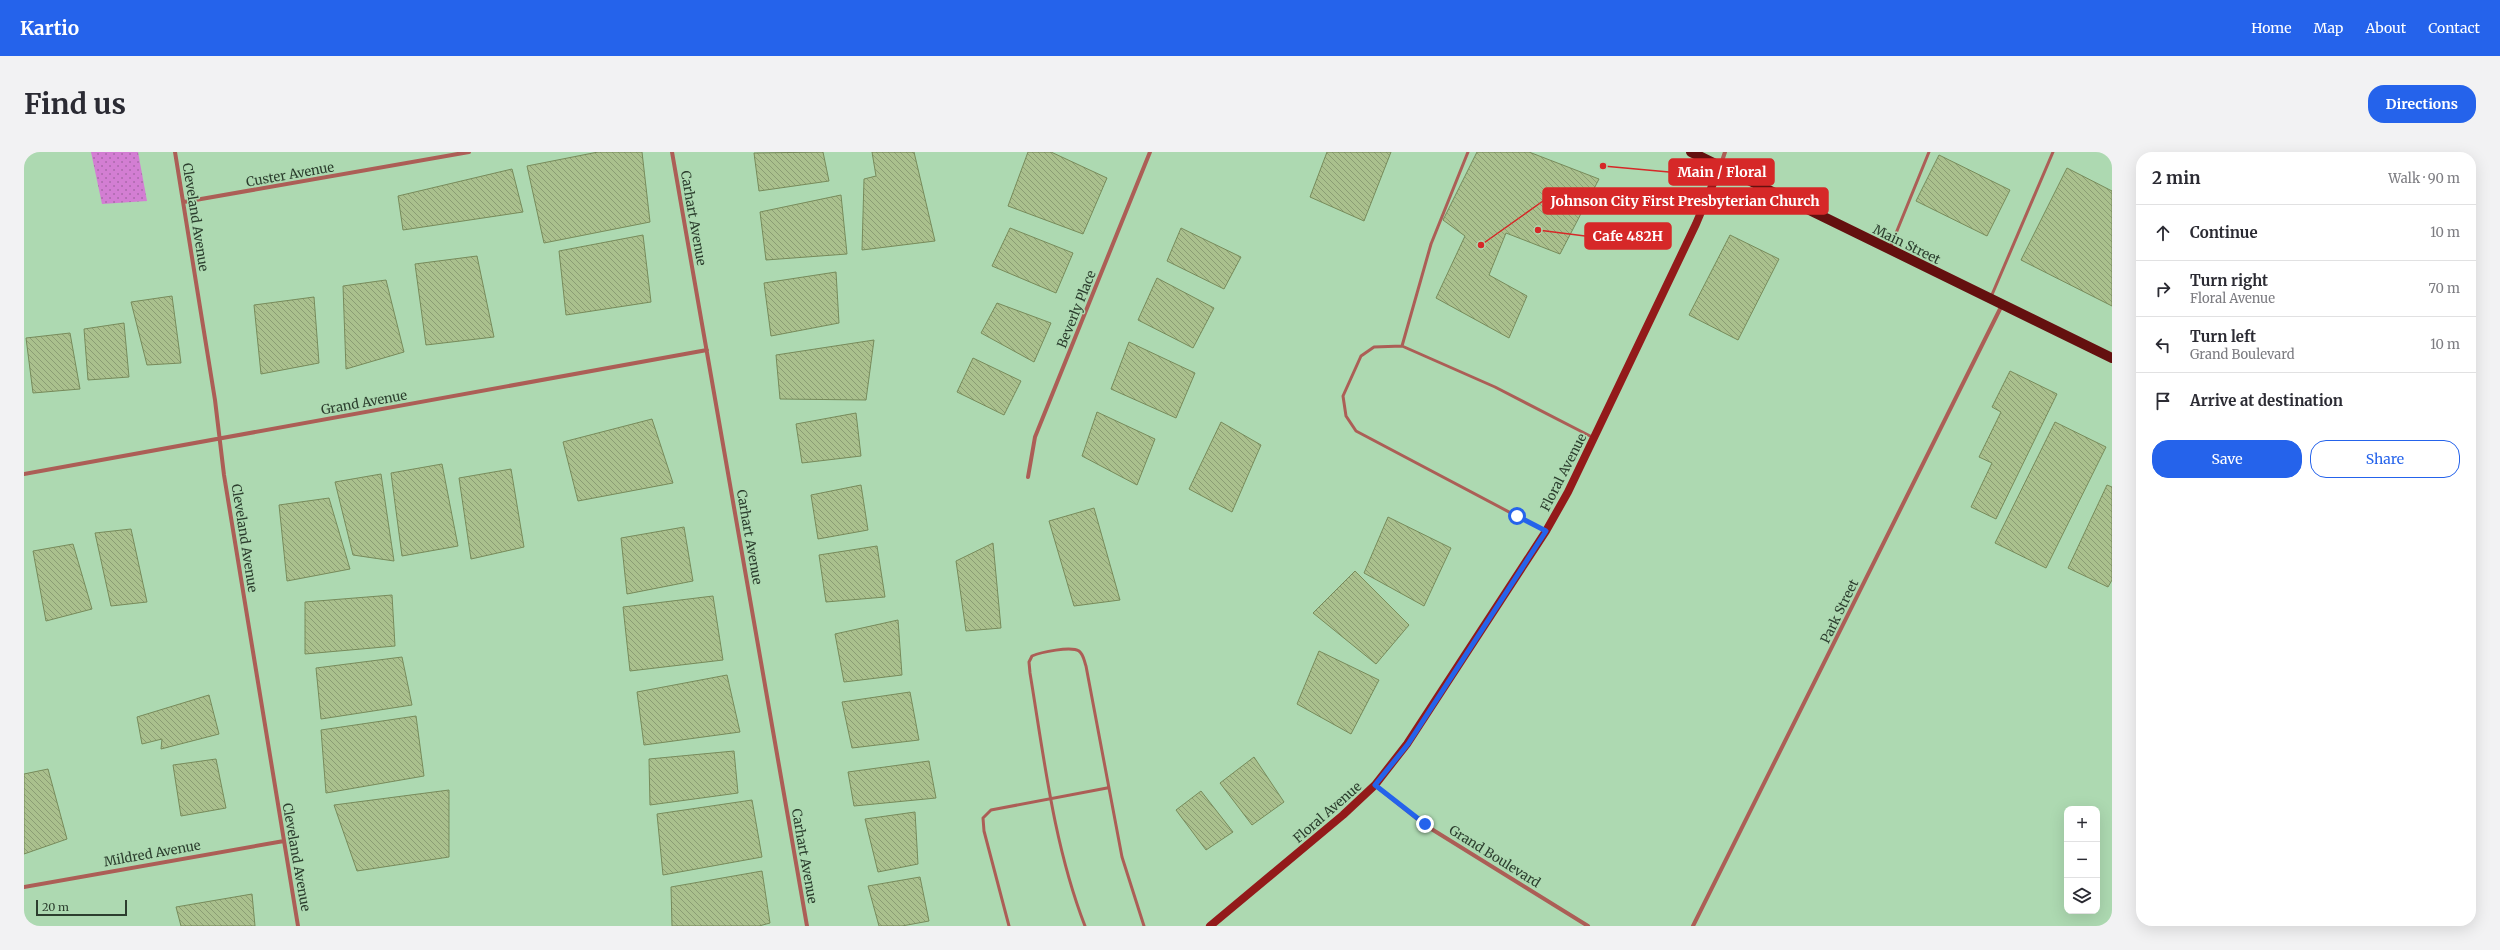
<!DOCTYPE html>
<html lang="en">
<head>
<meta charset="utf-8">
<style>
  :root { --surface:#fff; --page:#f2f2f3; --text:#2b2b33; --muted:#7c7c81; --line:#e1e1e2; --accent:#2563eb }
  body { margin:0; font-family:Merriweather,serif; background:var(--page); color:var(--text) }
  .controls { position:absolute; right:12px; bottom:12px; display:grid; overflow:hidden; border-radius:8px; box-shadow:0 4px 16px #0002 }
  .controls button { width:36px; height:36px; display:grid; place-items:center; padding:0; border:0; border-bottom:1px solid var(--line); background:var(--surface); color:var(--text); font:20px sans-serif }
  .scale { position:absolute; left:12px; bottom:10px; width:91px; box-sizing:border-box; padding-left:4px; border:2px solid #2c3e2e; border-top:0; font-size:11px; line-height:14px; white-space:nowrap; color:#2c3e2e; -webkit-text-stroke:3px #add9b1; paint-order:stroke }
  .stop { position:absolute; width:12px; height:12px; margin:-9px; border:3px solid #2563eb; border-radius:50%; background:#fff }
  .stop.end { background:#2563eb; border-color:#fff; box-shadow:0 1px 4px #0008 }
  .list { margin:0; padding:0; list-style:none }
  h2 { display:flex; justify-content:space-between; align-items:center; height:52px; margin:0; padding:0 16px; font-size:17px }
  h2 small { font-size:13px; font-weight:400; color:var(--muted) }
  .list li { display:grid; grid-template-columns:26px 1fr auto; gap:12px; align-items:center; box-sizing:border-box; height:56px; padding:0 16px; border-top:1px solid var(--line) }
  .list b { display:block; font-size:15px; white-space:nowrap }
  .list p { margin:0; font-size:13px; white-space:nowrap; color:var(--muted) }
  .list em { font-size:13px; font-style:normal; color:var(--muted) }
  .actions { display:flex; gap:8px; padding:12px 16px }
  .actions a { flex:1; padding:9px 0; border:1px solid var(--accent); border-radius:16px; text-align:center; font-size:14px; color:var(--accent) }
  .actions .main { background:var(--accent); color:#fff }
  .icon { flex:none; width:22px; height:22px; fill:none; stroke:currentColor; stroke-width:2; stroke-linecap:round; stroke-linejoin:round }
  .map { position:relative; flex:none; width:2088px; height:774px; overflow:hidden; border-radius:16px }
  header { display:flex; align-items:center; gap:24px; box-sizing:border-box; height:56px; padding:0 20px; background:var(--accent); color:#fff }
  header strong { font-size:19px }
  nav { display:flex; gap:22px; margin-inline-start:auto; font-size:14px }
  .intro { display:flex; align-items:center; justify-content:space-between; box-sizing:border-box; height:96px; padding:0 24px }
  h1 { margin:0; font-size:28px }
  .button { padding:10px 18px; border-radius:16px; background:var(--accent); color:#fff; font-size:14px; font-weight:700 }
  main { display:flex; gap:24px; padding:0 24px }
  aside { flex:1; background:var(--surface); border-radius:16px; box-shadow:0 4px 16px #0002 }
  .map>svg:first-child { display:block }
</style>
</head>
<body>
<header>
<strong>Kartio</strong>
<nav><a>Home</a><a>Map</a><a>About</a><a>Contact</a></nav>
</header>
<div class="intro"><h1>Find us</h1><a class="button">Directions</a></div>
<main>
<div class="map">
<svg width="2088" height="774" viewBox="0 0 2088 774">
  <defs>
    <pattern id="green-dots" width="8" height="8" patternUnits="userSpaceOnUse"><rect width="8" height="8" fill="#d37ed3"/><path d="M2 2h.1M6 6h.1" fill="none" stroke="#ab69ac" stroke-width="1.8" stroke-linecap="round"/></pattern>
    <pattern id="building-back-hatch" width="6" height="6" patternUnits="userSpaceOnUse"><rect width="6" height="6" fill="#aac08d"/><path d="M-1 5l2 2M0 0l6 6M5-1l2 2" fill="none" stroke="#8b9d74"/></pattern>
  </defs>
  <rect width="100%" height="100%" fill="#add9b1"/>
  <path fill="url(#green-dots)" d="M67 0H114L123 49 78 52Z"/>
  <path fill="url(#building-back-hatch)" stroke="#778b5b" d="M574 0H618L626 70 520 91 503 14Z
    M799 0 805 29 735 39 730 1Z
    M848 0H890L911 89 838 98 840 27 852 24Z
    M1004 0H1027L1083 26 1059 82 984 54Z
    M1303 0H1367L1340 69 1286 45Z
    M1453 0H1505L1575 27 1536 102 1482 81 1465 123 1503 144 1485 186 1412 146 1441 84 1419 68Z
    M1915 3 1986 38 1963 84 1892 49Z
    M2043 16 2088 39V154L1997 108Z
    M488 17 499 60 379 78 374 44Z
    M817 43 823 102 742 108 736 60Z
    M986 76 1049 101 1032 141 968 114Z
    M1157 76 1217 105 1200 137 1143 109Z
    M619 83 627 150 542 163 535 99Z
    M1706 83 1755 107 1714 188 1665 163Z
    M453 104 470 185 402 193 391 112Z
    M812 120 815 171 747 184 740 131Z
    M1133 126 1190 156 1169 196 1114 168Z
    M362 128 380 200 322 217 319 134Z
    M148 144 157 211 123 213 107 150Z
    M290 145 295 211 237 222 230 153Z
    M973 151 1027 171 1010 210 957 181Z
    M100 171 105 225 64 228 60 177Z
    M46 181 56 237 9 241 2 186Z
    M850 188 842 248 756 247 752 203Z
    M1105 190 1171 221 1152 266 1087 237Z
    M949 206 997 229 980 263 933 240Z
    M1986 219 2033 242 1972 367 1947 355 1968 311 1955 305 1977 260 1968 255Z
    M1073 260 1131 287 1113 333 1058 304Z
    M832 261 837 304 778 311 772 272Z
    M628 267 649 331 554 349 539 290Z
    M1197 270 1237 293 1208 360 1165 337Z
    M2031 270 2082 295 2022 416 1971 391Z
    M418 312 434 394 378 404 367 321Z
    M487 317 500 395 447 407 435 326Z
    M357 322 370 409 329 403 311 330Z
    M837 333 844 378 794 387 787 343Z
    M2083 333 2088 335V428L2084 435 2044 416Z
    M305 346 326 417 263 429 255 353Z
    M1070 356 1096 448 1050 454 1025 369Z
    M1364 365 1427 396 1400 454 1340 421Z
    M660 375 669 429 603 442 597 386Z
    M107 377 123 450 87 454 71 381Z
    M969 391 977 476 942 479 932 409Z
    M49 392 68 457 22 469 9 399Z
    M853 394 861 445 802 450 795 403Z
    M1331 419 1385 473 1352 512 1289 461Z
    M368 443 371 494 281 502V450Z
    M689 444 699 508 606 519 599 455Z
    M874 468 878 523 820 530 811 482Z
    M1295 499 1355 528 1327 582 1273 552Z
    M378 505 388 553 297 567 292 516Z
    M703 523 716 580 620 593 613 540Z
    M886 540 895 588 828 596 818 550Z
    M185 543 195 582 137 597 138 587 118 592 113 565Z
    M392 564 400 624 302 641 297 578Z
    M710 599 714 641 626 653 625 607Z
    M1230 605 1260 650 1228 673 1196 631Z
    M192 607 202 656 157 664 149 613Z
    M905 609 912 646 830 654 824 620Z
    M24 617 43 687 0 702V622Z
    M425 638V705L333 719 310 653Z
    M1177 639 1209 680 1182 698 1152 658Z
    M728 648 738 705 639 723 633 662Z
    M891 660 894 712 854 720 841 667Z
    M738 719 746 771 735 774H648L647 735Z
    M896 725 905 769 878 774H855L844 734Z
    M228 742 231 774H157L152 755Z"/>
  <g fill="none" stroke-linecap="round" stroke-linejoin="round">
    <path stroke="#ac5e56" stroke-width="3" d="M1866 96 1905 0
      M1967 145 2029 0
      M1378 194 1407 92 1444 0
      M1521 379 1332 279 1322 264 1319 244 1337 204 1350 195 1378 194 1471 235 1570 286
      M985 774 960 679 959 666 967 658 1083 636
      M1061 774C1030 694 1020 606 1006 521L1005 510 1008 504C1017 500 1047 494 1055 499 1060 503 1060 509 1062 514L1098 705 1120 774"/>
    <path stroke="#ac5e56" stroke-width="4" d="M151 0 191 248 200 323 274 774
      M648 0 783 774
      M1696 15 1701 0
      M160 50 445 0
      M0 322 683 198
      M1004 325 1011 285 1126 0
      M1351 633 1401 673 1564 774
      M0 735 260 689
      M1669 774 1978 153"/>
    <path stroke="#931a1a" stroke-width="8" d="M1186 774 1319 663 1351 633 1383 592 1522 379 1544 340 1672 72 1696 15"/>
    <path stroke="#64100f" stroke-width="10" d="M1667 0 2088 206"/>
  </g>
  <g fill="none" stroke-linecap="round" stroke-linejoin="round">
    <path stroke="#2563eb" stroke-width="5" d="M1401 672 1351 633 1384 592 1522 379 1493 364"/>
  </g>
  <g text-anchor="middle" stroke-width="3" stroke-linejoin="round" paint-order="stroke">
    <g font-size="13" fill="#2c3e2e" stroke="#add9b1">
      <text transform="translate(266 22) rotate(-10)" y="5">Custer Avenue</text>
      <text transform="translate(172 65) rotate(81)" y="5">Cleveland Avenue</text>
      <text transform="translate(670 66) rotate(80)" y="5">Carhart Avenue</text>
      <text transform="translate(1883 92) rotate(26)" y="5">Main Street</text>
      <text transform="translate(1052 157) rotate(-68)" y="5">Beverly Place</text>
      <text transform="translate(340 250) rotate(-10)" y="5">Grand Avenue</text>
      <text transform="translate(1539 320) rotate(-63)" y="5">Floral Avenue</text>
      <text transform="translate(726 385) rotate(80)" y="5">Carhart Avenue</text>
      <text transform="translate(221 386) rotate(81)" y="5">Cleveland Avenue</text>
      <text transform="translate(1815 459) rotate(-64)" y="5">Park Street</text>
      <text transform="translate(1303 660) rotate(-41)" y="5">Floral Avenue</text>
      <text transform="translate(128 701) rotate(-10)" y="5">Mildred Avenue</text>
      <text transform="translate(781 704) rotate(80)" y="5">Carhart Avenue</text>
      <text transform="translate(1471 704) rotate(32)" y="5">Grand Boulevard</text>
      <text transform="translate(273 705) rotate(80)" y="5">Cleveland Avenue</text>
    </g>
  </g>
  <path fill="none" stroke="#d62828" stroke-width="1.5" d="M1579 14L1645 20M1457 93L1519 49M1514 78L1561 84"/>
  <g fill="#d62828" stroke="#add9b1" stroke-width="1.5">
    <circle cx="1579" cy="14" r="4"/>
    <circle cx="1457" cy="93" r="4"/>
    <circle cx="1514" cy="78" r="4"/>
  </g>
  <g fill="#d62828" stroke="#d62828" stroke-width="1.5">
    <rect x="1645" y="7" width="105" height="26" rx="4"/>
    <rect x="1519" y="36" width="285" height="26" rx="4"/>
    <rect x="1561" y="71" width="86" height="26" rx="4"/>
  </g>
  <g font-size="14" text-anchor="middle" font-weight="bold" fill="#fff">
    <text x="1698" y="25">Main / Floral</text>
    <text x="1661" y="54">Johnson City First Presbyterian Church</text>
    <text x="1604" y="89">Cafe 482H</text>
  </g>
</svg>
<div class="controls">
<button>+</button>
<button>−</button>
<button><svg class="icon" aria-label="layers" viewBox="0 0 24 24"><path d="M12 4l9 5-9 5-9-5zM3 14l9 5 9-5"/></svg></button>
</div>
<div class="scale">20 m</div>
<div class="stop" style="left:1493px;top:364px"></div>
<div class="stop end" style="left:1401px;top:672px"></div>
</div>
<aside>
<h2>2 min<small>Walk · 90 m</small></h2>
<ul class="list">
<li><svg class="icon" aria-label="ahead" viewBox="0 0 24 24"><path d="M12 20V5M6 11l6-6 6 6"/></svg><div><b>Continue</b></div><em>10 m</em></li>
<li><svg class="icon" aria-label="right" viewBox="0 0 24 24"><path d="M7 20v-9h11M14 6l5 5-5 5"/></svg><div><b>Turn right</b><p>Floral Avenue</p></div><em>70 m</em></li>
<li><svg class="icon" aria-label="left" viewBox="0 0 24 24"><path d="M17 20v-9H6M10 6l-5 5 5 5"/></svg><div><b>Turn left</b><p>Grand Boulevard</p></div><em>10 m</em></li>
<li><svg class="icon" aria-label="arrive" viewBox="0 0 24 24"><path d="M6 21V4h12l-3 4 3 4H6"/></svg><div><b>Arrive at destination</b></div></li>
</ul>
<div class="actions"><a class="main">Save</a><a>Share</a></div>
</aside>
</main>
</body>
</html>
